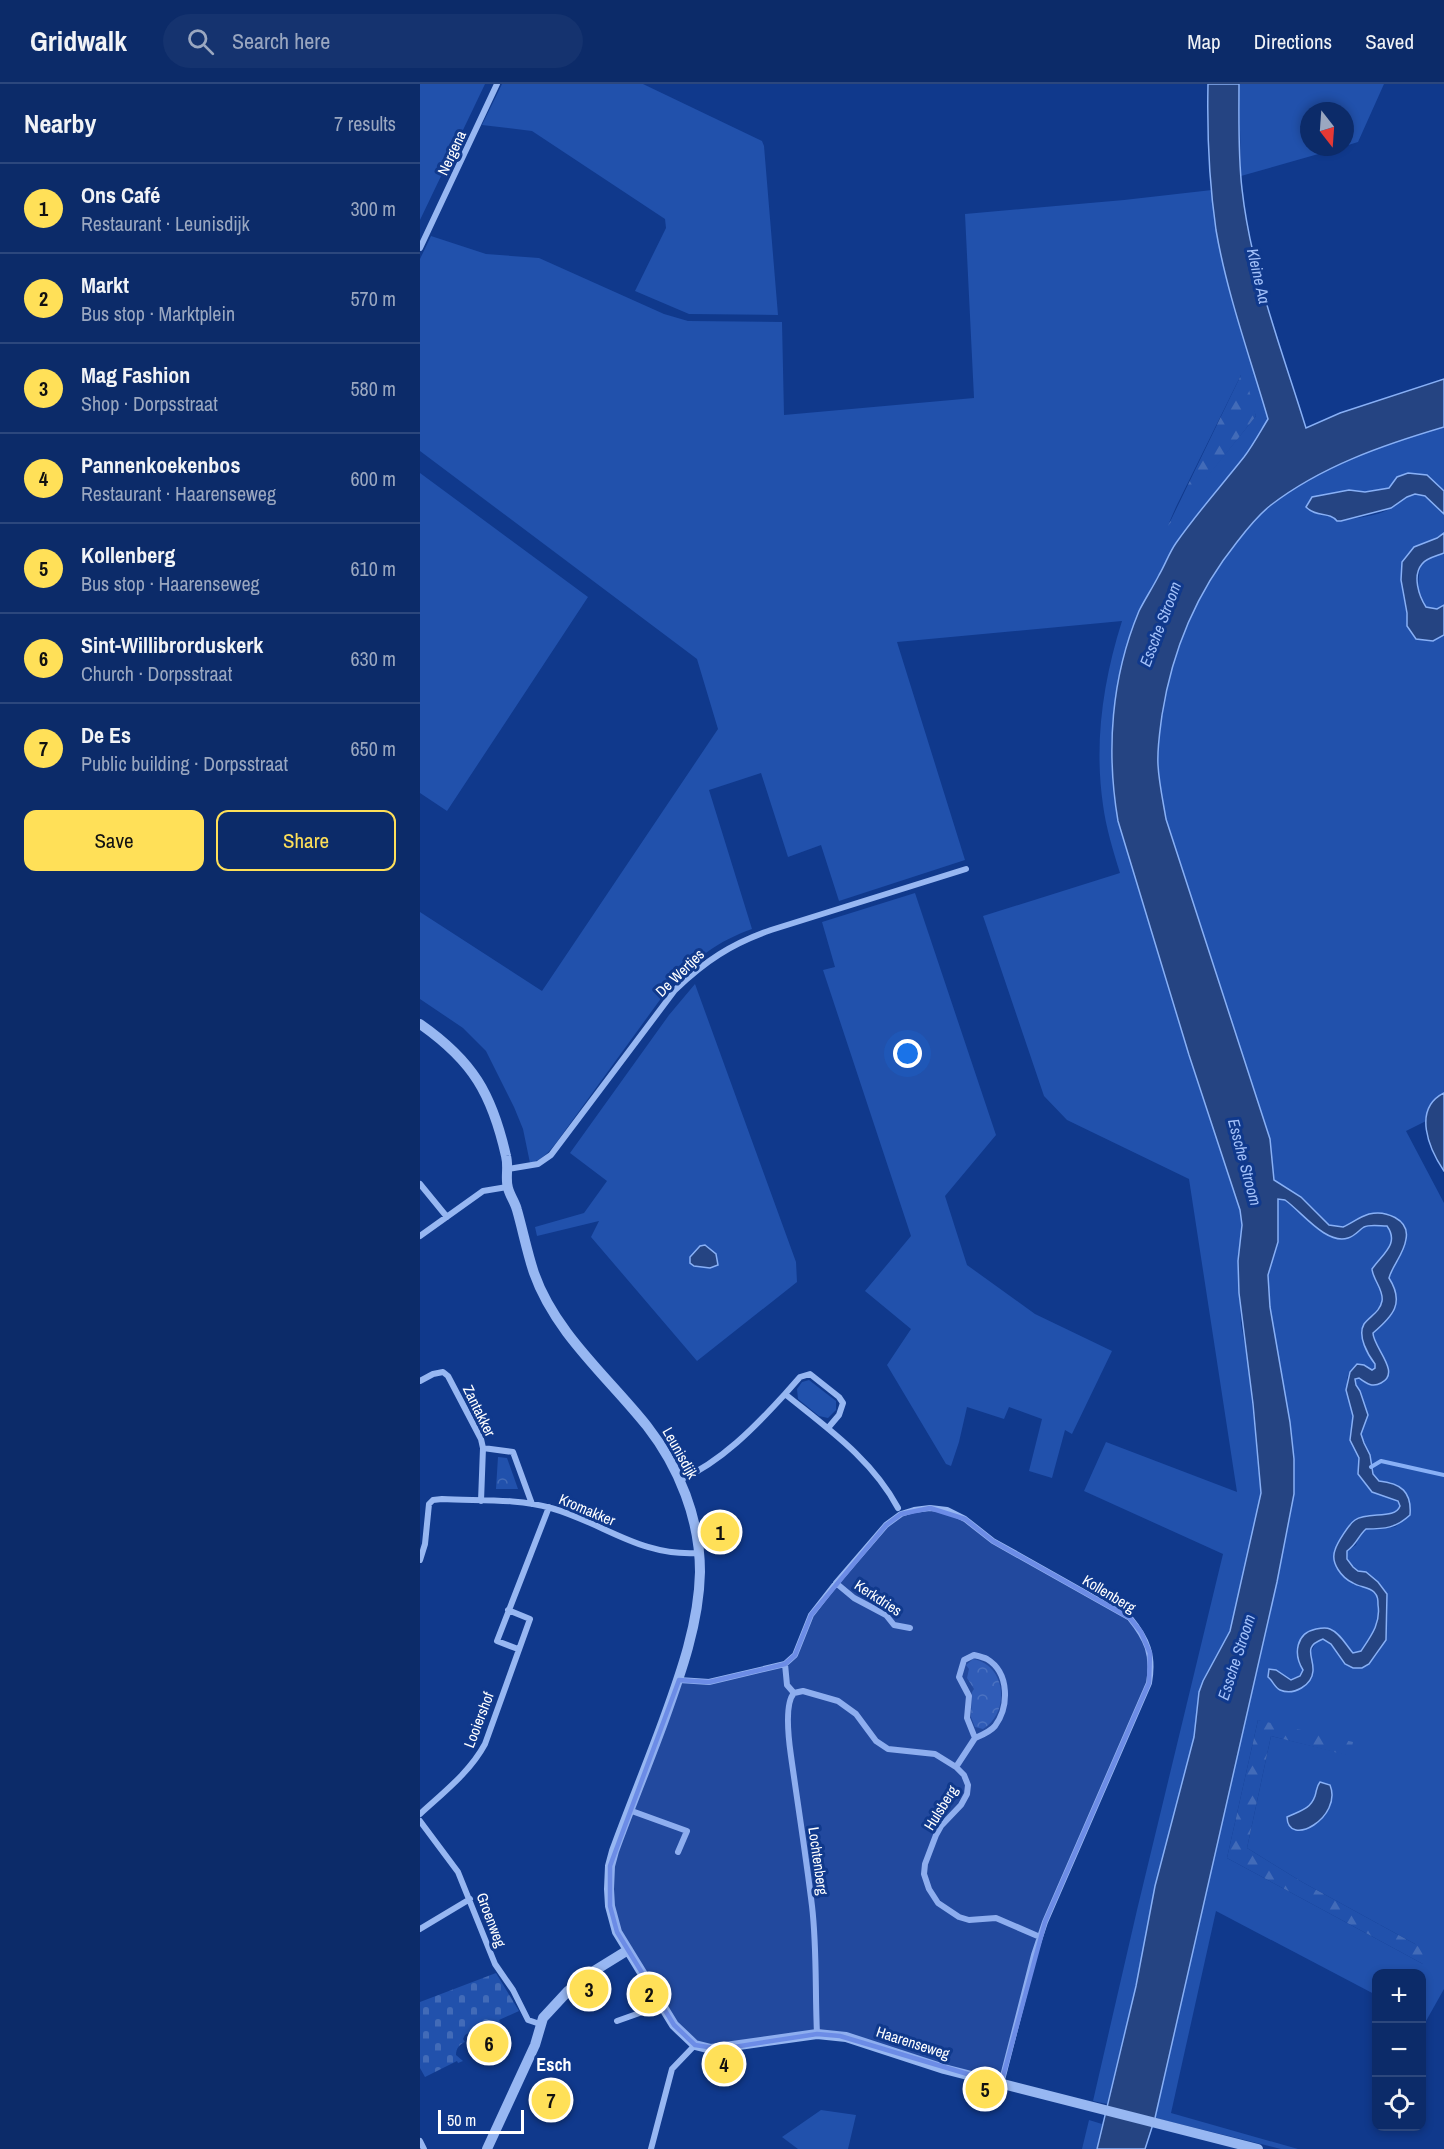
<!DOCTYPE html>
<html lang="en">
<head>
<meta charset="utf-8">
<style>
  :root { --surface:#0c2b69; --page:#15336f; --text:#f1f3f6; --muted:#9aa7c0; --line:#2c477d; --accent:#ffe058 }
  body { margin:0; font-family:"Archivo Narrow",sans-serif; background:var(--page); color:var(--text) }
  .controls { position:absolute; right:18px; bottom:18px; display:grid; overflow:hidden; border-radius:12px; box-shadow:0 3px 9px #0003 }
  .controls button { width:54px; height:54px; display:grid; place-items:center; padding:0; border:0; border-bottom:2px solid var(--line); background:var(--surface); color:var(--text); font:30px sans-serif }
  .compass { position:absolute; left:880px; top:18px; width:54px; height:54px; border-radius:50%; background:var(--surface); box-shadow:0 3px 9px #0003; rotate:163deg }
  .scale { position:absolute; left:18px; bottom:15px; width:86px; box-sizing:border-box; padding-left:6px; border:3px solid #fff; border-top:0; font-size:16px; line-height:21px; white-space:nowrap; color:#fff; -webkit-text-stroke:4px #10398c; paint-order:stroke }
  .you { position:absolute; left:488px; top:970px; width:21px; height:21px; margin:-15px; border:4px solid #fff; border-radius:50%; background:#1a73e8; box-shadow:0 0 0 9px #1a73e833 }
  .badge { display:grid; place-items:center; width:39px; height:39px; border-radius:50%; background:var(--accent); color:#111; font-size:20px; font-weight:700 }
  .pin { position:absolute; translate:-50% -50%; border:3px solid #fff; box-shadow:0 2px 6px #0006 }
  .list { margin:0; padding:0; list-style:none }
  h2 { display:flex; justify-content:space-between; align-items:center; height:78px; margin:0; padding:0 24px; font-size:26px }
  h2 small { font-size:20px; font-weight:400; color:var(--muted) }
  .list li { display:grid; grid-template-columns:39px 1fr auto; gap:18px; align-items:center; box-sizing:border-box; height:90px; padding:0 24px; border-top:2px solid var(--line) }
  .list b { display:block; font-size:22px; white-space:nowrap }
  .list p { margin:0; font-size:20px; white-space:nowrap; color:var(--muted) }
  .list em { font-size:20px; font-style:normal; color:var(--muted) }
  .actions { display:flex; gap:12px; padding:18px 24px }
  .actions a { flex:1; padding:14px 0; border:2px solid var(--accent); border-radius:12px; text-align:center; font-size:21px; color:var(--accent) }
  .actions .main { background:var(--accent); color:#111 }
  .icon { flex:none; width:33px; height:33px; fill:none; stroke:currentColor; stroke-width:2; stroke-linecap:round; stroke-linejoin:round }
  .map { position:relative; flex:none; width:1024px; height:2065px; overflow:hidden }
  header { display:flex; align-items:center; gap:36px; box-sizing:border-box; height:84px; padding:0 30px; background:var(--surface); border-bottom:2px solid var(--line) }
  header strong { font-size:28px }
  nav { display:flex; gap:33px; margin-inline-start:auto; font-size:21px }
  .search { width:420px; height:54px; background:var(--page); display:flex; align-items:center; gap:15px; box-sizing:border-box; padding:0 21px; border-radius:33px; color:var(--muted); font-size:22px }
  main { display:flex }
  aside { flex:1; background:var(--surface) }
  .map>svg:first-child { display:block }
</style>
</head>
<body>
<header>
<strong>Gridwalk</strong>
<div class="search"><svg class="icon" aria-label="search" viewBox="0 0 24 24"><circle cx="10" cy="10" r="6"/><path d="M15 15l6 6"/></svg>Search here</div>
<nav><a>Map</a><a>Directions</a><a>Saved</a></nav>
</header>
<main>
<aside>
<h2>Nearby<small>7 results</small></h2>
<ul class="list">
<li><span class="badge">1</span><div><b>Ons Café</b><p>Restaurant · Leunisdijk</p></div><em>300 m</em></li>
<li><span class="badge">2</span><div><b>Markt</b><p>Bus stop · Marktplein</p></div><em>570 m</em></li>
<li><span class="badge">3</span><div><b>Mag Fashion</b><p>Shop · Dorpsstraat</p></div><em>580 m</em></li>
<li><span class="badge">4</span><div><b>Pannenkoekenbos</b><p>Restaurant · Haarenseweg</p></div><em>600 m</em></li>
<li><span class="badge">5</span><div><b>Kollenberg</b><p>Bus stop · Haarenseweg</p></div><em>610 m</em></li>
<li><span class="badge">6</span><div><b>Sint-Willibrorduskerk</b><p>Church · Dorpsstraat</p></div><em>630 m</em></li>
<li><span class="badge">7</span><div><b>De Es</b><p>Public building · Dorpsstraat</p></div><em>650 m</em></li>
</ul>
<div class="actions"><a class="main">Save</a><a>Share</a></div>
</aside>
<div class="map">
<svg width="1024" height="2065" viewBox="0 0 1024 2065">
  <defs>
    <pattern id="forest-firs" width="22" height="20" patternUnits="userSpaceOnUse" patternTransform="scale(1.5)"><rect width="22" height="20" fill="#2151ac"/><path d="M5 1l3.5 6h-7zM16 11l3.5 6h-7z" fill="#426bb8"/></pattern>
    <pattern id="cemetery-stones" width="16" height="16" patternUnits="userSpaceOnUse" patternTransform="scale(1.5)"><rect width="16" height="16" fill="#2151ac"/><path d="M2 7V4a2 2 0 0 1 4 0v3zM10 15v-3a2 2 0 0 1 4 0v3z" fill="#426bb8"/></pattern>
    <pattern id="park-crowns" width="20" height="18" patternUnits="userSpaceOnUse" patternTransform="scale(1.5)"><rect width="20" height="18" fill="#2151ac"/><path d="M2 6a3 3 0 1 1 6 0M12 15a3 3 0 1 1 6 0" fill="none" stroke="#426bb8"/></pattern>
  </defs>
  <rect width="100%" height="100%" fill="#10398c"/>
  <path fill="#2151ac" fill-rule="evenodd" d="M0 0H65L0 136Z
    M82 0H223L342 57 344 62 358 231 269 230 215 207 246 144 245 135 112 47 62 41Z
    M819 0H964L938 58 925 62V27H889V63H923L821 92Z
    M792 106C800 185 826 259 848 335L825 372 755 460 720 526 709 556 699 593 693 631 691 664 693 707 698 737 769 971 820 1126 822 1141 818 1177 821 1240 828 1279 841 1409 810 1548 783 1597 779 1608 774 1653 735 1802 716 1902 687 2020 673 2017 717 1826 803 1470 664 1407 686 1358 817 1408 769 1095 647 1036 624 1012 563 832 700 789C693 766 686 744 683 721 674 659 683 597 702 537L477 558 545 776 419 817 401 761 368 773 341 689 289 706 332 845C298 857 274 875 250 902L136 1059C129 1068 122 1076 110 1079L103 1045 94 1023 66 967 43 944 0 915V828L122 907 298 645 277 575 0 367V175L11 152 66 170 119 174 244 230 268 237 362 238 364 331 554 314 545 130 704 116ZM821 291 836 332 749 439 756 423Z
    M1024 343V407L1007 391 977 393 969 404 945 408 929 406 892 413 900 431 913 433 917 437C934 434 958 433 973 423 980 417 988 409 998 411 1008 412 1017 423 1024 430V449C1015 456 1004 457 995 463 970 480 986 515 988 539L1013 557 1024 551V1009L1011 1020 1006 1037 986 1047 1024 1119V1905L1006 1937 1002 1935V1890H956V1911L796 1827 751 2029 878 2065H861L735 2034 857 1498 874 1375 870 1338 850 1223 848 1191 858 1157 857 1115 865 1116C882 1128 906 1161 928 1154 935 1152 938 1147 944 1143 950 1140 960 1142 968 1142 978 1157 968 1167 957 1178L962 1220 943 1241 942 1256 955 1281V1285L953 1286 940 1280C917 1290 931 1312 933 1329 934 1337 930 1344 931 1352 932 1360 937 1365 939 1373 942 1386 946 1396 952 1408L978 1417 980 1422 978 1427 973 1430 947 1431 930 1441 916 1463 933 1500C940 1502 951 1504 955 1509 968 1526 951 1553 941 1567L933 1569 921 1554 905 1544 879 1579 883 1586 880 1592 872 1596 852 1585 850 1594 857 1605 885 1602 893 1589 890 1570 896 1558 903 1555 911 1560 925 1580 942 1584C971 1565 967 1540 967 1510 953 1499 926 1486 927 1467L936 1461 939 1451 946 1445 975 1443 990 1431 971 1398 959 1397 953 1390 950 1371 944 1359 941 1350 948 1331 940 1307 936 1301 935 1295 939 1294 949 1301 964 1273 953 1256V1249L973 1229 977 1211 969 1194 985 1159 987 1152 983 1140H930L918 1144 909 1141 881 1113 854 1096 850 1055 746 735C743 717 739 699 738 681 737 664 740 647 742 631 752 566 776 509 817 458 827 445 838 431 851 421 902 382 963 361 1024 343ZM838 1636 929 1671 851 1652 827 1764 882 1798 995 1860 1003 1880 807 1774Z
    M0 389 168 513 27 727 0 709Z
    M1024 469V521L1017 525 1006 523 998 504 1000 481 1006 476Z
    M495 809 576 1051 525 1112 547 1181 615 1230 692 1267 652 1350 645 1346 632 1394 609 1387 622 1335 589 1323 584 1335 547 1323 539 1358 531 1382 526 1380 467 1281 491 1245 445 1207 491 1152 403 886 415 883 402 838Z
    M275 900 376 1178 377 1198 277 1277 171 1153 179 1137 117 1152 115 1143 164 1129 187 1097 150 1069 249 931Z
    M389 1296 416 1317V1326L408 1334 399 1332 378 1315 377 1305 382 1298Z
    M401 2026 436 2031 428 2065H378L362 2053Z
    M669 2036 682 2040 677 2065H662Z"/>
  <path fill="url(#forest-firs)" d="M821 291H825L836 332 748 442Z
    M838 1636 933 1658 930 1672 851 1652 827 1764 882 1798 995 1860C1003 1866 1006 1870 1003 1880L807 1774Z"/>
  <path fill="url(#cemetery-stones)" d="M76 1889 99 1927 79 1936 81 1940 63 1947 62 1943 58 1945 57 1944 45 1951 43 1955 45 1958C40 1960 36 1964 36 1971L43 1977 38 1979 37 1977 5 1993 0 1984V1918Z"/>
  <path fill="url(#park-crowns)" d="M78 1373 87 1374 98 1405H76Z
    M553 1575C587 1581 590 1629 563 1645L555 1643 551 1633 552 1608 554 1605 547 1594 549 1585 546 1581Z"/>
  <path fill="#254482" stroke="#88b0f6" stroke-width="1.5" d="M788 0H819C819 35 818 71 822 105 831 187 862 266 886 344L920 329 1024 295V343C963 361 902 382 851 421 838 431 827 445 817 458 776 509 752 567 742 631 740 647 737 664 738 681 739 699 743 717 746 735L850 1055 854 1096 881 1113 909 1141 923 1143C932 1139 939 1133 949 1130 965 1126 990 1135 986 1155 984 1170 972 1182 969 1194 985 1219 973 1232 953 1249 953 1263 982 1289 961 1299 952 1304 946 1299 939 1294L935 1295 936 1301 940 1307 948 1331 941 1350 944 1359 950 1371 953 1390 959 1397C981 1399 992 1408 990 1431 976 1444 965 1445 946 1445 938 1452 937 1460 927 1467V1475L933 1483 938 1487 946 1488 958 1498 967 1510 966 1556 949 1580 942 1584H933L925 1580 911 1560 903 1555C882 1563 894 1572 893 1587 892 1601 874 1612 860 1606 855 1604 853 1597 848 1593L849 1585 856 1586 871 1596 880 1592 883 1586C873 1570 876 1549 896 1545 901 1544 906 1543 910 1545 920 1549 926 1561 933 1569L941 1567C951 1552 961 1539 958 1521 958 1516 958 1512 954 1508 949 1503 939 1503 933 1499 922 1494 910 1479 915 1466 917 1459 929 1440 935 1436 948 1427 975 1436 980 1422L978 1417 952 1408 938 1390 939 1374 930 1356 933 1332 926 1306 930 1288 937 1280 944 1281 952 1286 955 1284V1280C948 1271 937 1252 944 1240 950 1232 960 1228 962 1217 964 1206 953 1196 952 1185 962 1170 980 1160 967 1142 960 1142 950 1140 944 1143 938 1147 935 1152 928 1154 906 1161 882 1128 865 1116L858 1115V1158L848 1191 850 1223 870 1338 874 1375V1410L857 1498 735 2034 725 2065H677L716 1902 735 1802 774 1653 779 1608 783 1597 810 1547 841 1409 833 1320 819 1209 818 1177 822 1141 820 1126 769 971 698 737C686 667 691 594 719 527 725 515 733 503 739 491 745 481 749 469 756 459 777 429 801 402 824 373 833 361 840 348 848 335 830 273 807 210 796 146 789 98 787 48 788 0Z
    M988 389 1007 391 1024 407V430L1005 412 995 410 987 413 971 424 921 437H917C909 427 897 434 886 423L892 413 929 406 945 408 969 404 977 393Z
    M1024 449V469C1017 472 1006 474 1002 480 992 492 999 512 1006 523L1017 525 1024 521V551L1013 557 996 555 987 542V529L981 496 982 478 994 463 1017 454Z
    M1024 1009V1087C1009 1065 992 1025 1024 1009Z
    M285 1161 296 1170 298 1181 290 1184 274 1182 270 1179V1173L280 1162Z
    M900 1698 910 1701C923 1733 868 1765 867 1733 879 1727 890 1726 895 1712 897 1706 896 1703 900 1698Z"/>
  <g fill="none" stroke-linecap="round" stroke-linejoin="round">
    <path stroke="#88b0f6" stroke-width="4" d="M951 1383 961 1377 1024 1391"/>
    <path stroke="#97b7f2" stroke-width="6" d="M0 164 77 0
      M88 1085 118 1080 131 1071 255 906C285 877 311 860 351 846L546 785
      M0 1100 27 1133
      M0 1152 63 1107 87 1103
      M0 1297 13 1290 23 1288 28 1292 61 1355 63 1364 61 1417
      M365 1310 380 1293 390 1290 419 1313 423 1319 419 1331 408 1344
      M63 1364 93 1368 112 1420
      M260 1396C301 1378 335 1343 365 1310 407 1344 452 1375 478 1424
      M0 1476 5 1460 9 1420 13 1416 22 1415C57 1417 97 1414 131 1424 184 1439 220 1473 279 1469
      M416 1499 434 1514 466 1531 474 1541 490 1544
      M98 1565 77 1557 129 1423
      M365 1580 367 1601 374 1609
      M259 1596 289 1598 365 1580 375 1571 391 1531 416 1499 466 1441 481 1430 494 1426 510 1424 527 1426 545 1435 573 1457 710 1534C727 1555 734 1571 729 1599L625 1838 614 1871 581 2000
      M374 1609 383 1607 418 1617 436 1630 456 1657 468 1665 515 1670 536 1683 544 1691 548 1701 547 1710 541 1721 521 1742 516 1751 505 1780 504 1790 509 1805 518 1819 539 1833 549 1836 576 1834 620 1853
      M374 1609C364 1620 369 1658 371 1672 378 1722 386 1772 392 1822 397 1864 395 1907 397 1950
      M536 1683 555 1654 547 1634 549 1612 539 1593 544 1576 554 1571C558 1572 563 1573 567 1575 590 1589 589 1623 575 1642 570 1648 562 1651 555 1654
      M209 1726 267 1747 258 1768
      M0 1730C24 1708 50 1688 65 1660L110 1535 88 1526
      M0 1737 38 1788 75 1880 93 1906 108 1936 120 1940
      M0 1845 50 1815
      M197 1937 242 1921
      M0 2057 4 2065
      M231 2065 252 1985 275 1961"/>
    <path stroke="#97b7f2" stroke-width="10" d="M0 940C53 977 72 1010 86 1072 89 1083 85 1095 88 1104 90 1112 95 1118 97 1126 103 1147 107 1168 114 1189 135 1249 188 1293 227 1342 259 1383 280 1435 280 1488 279 1539 261 1589 244 1636 228 1680 210 1723 194 1767L190 1782 189 1805 190 1822 197 1848 254 1941 275 1961 291 1965 397 1950 426 1953 524 1985 838 2065
      M67 2065 115 1961 123 1934 148 1907 174 1887 208 1866"/>
  </g>
  <path fill="#6c8ce6" fill-opacity="0.2" stroke="#6c8ce6" stroke-width="4.5" stroke-linejoin="round" d="M510 1424 545 1435 573 1457 710 1534 721 1548 730 1569 729 1599 625 1838 581 2000 420 1952 397 1950 301 1965 275 1961 254 1941 197 1848 190 1822V1782L259 1596 289 1598 365 1580 375 1571 391 1531 466 1441 481 1430Z"/>
  <g text-anchor="middle" stroke-width="6" stroke-linejoin="round" paint-order="stroke">
    <g font-size="15" fill="#fff" stroke="#10398c">
      <text transform="translate(32 69) rotate(-65)" y="5">Nergena</text>
      <text transform="translate(260 889) rotate(-44)" y="5">De Wertjes</text>
      <text transform="translate(59 1327) rotate(64)" y="5">Zantakker</text>
      <text transform="translate(260 1369) rotate(61)" y="5">Leunisdijk</text>
      <text transform="translate(167 1426) rotate(23)" y="5">Kromakker</text>
      <text transform="translate(689 1510) rotate(31)" y="5">Kollenberg</text>
      <text transform="translate(458 1514) rotate(33)" y="5">Kerkdries</text>
      <text transform="translate(59 1636) rotate(-69)" y="5">Looiershof</text>
      <text transform="translate(521 1724) rotate(-58)" y="5">Hulsberg</text>
      <text transform="translate(398 1777) rotate(82)" y="5">Lochtenberg</text>
      <text transform="translate(71 1836) rotate(69)" y="5">Groenweg</text>
      <text transform="translate(493 1959) rotate(18)" y="5">Haarenseweg</text>
    </g>
    <g font-size="16" font-style="italic" fill="#a3c1fa" stroke="#10398c">
      <text transform="translate(839 192) rotate(77)" y="6">Kleine Aa</text>
      <text transform="translate(740 540) rotate(-69)" y="6">Essche Stroom</text>
      <text transform="translate(825 1078) rotate(75)" y="6">Essche Stroom</text>
      <text transform="translate(816 1573) rotate(-72)" y="6">Essche Stroom</text>
    </g>
    <g font-size="18" font-weight="bold" fill="#fff" stroke="#10398c">
      <text x="134" y="1987">Esch</text>
    </g>
  </g>
</svg>
<div class="controls">
<button>+</button>
<button>−</button>
<button><svg class="icon" aria-label="locate" viewBox="0 0 24 24"><circle cx="12" cy="12" r="6"/><path d="M12 2v4M12 18v4M2 12h4M18 12h4"/></svg></button>
</div>
<svg class="compass" viewBox="-18 -18 36 36"><path d="M0-13l5 13h-10z" fill="#e53935"/><path d="M0 13l5-13h-10z" fill="#9aa7c0"/></svg>
<div class="scale">50 m</div>
<div class="you"></div>
<div class="pin badge" style="left:300px;top:1448px">1</div>
<div class="pin badge" style="left:229px;top:1910px">2</div>
<div class="pin badge" style="left:169px;top:1905px">3</div>
<div class="pin badge" style="left:304px;top:1980px">4</div>
<div class="pin badge" style="left:565px;top:2005px">5</div>
<div class="pin badge" style="left:69px;top:1959px">6</div>
<div class="pin badge" style="left:131px;top:2016px">7</div>
</div>
</main>
</body>
</html>
